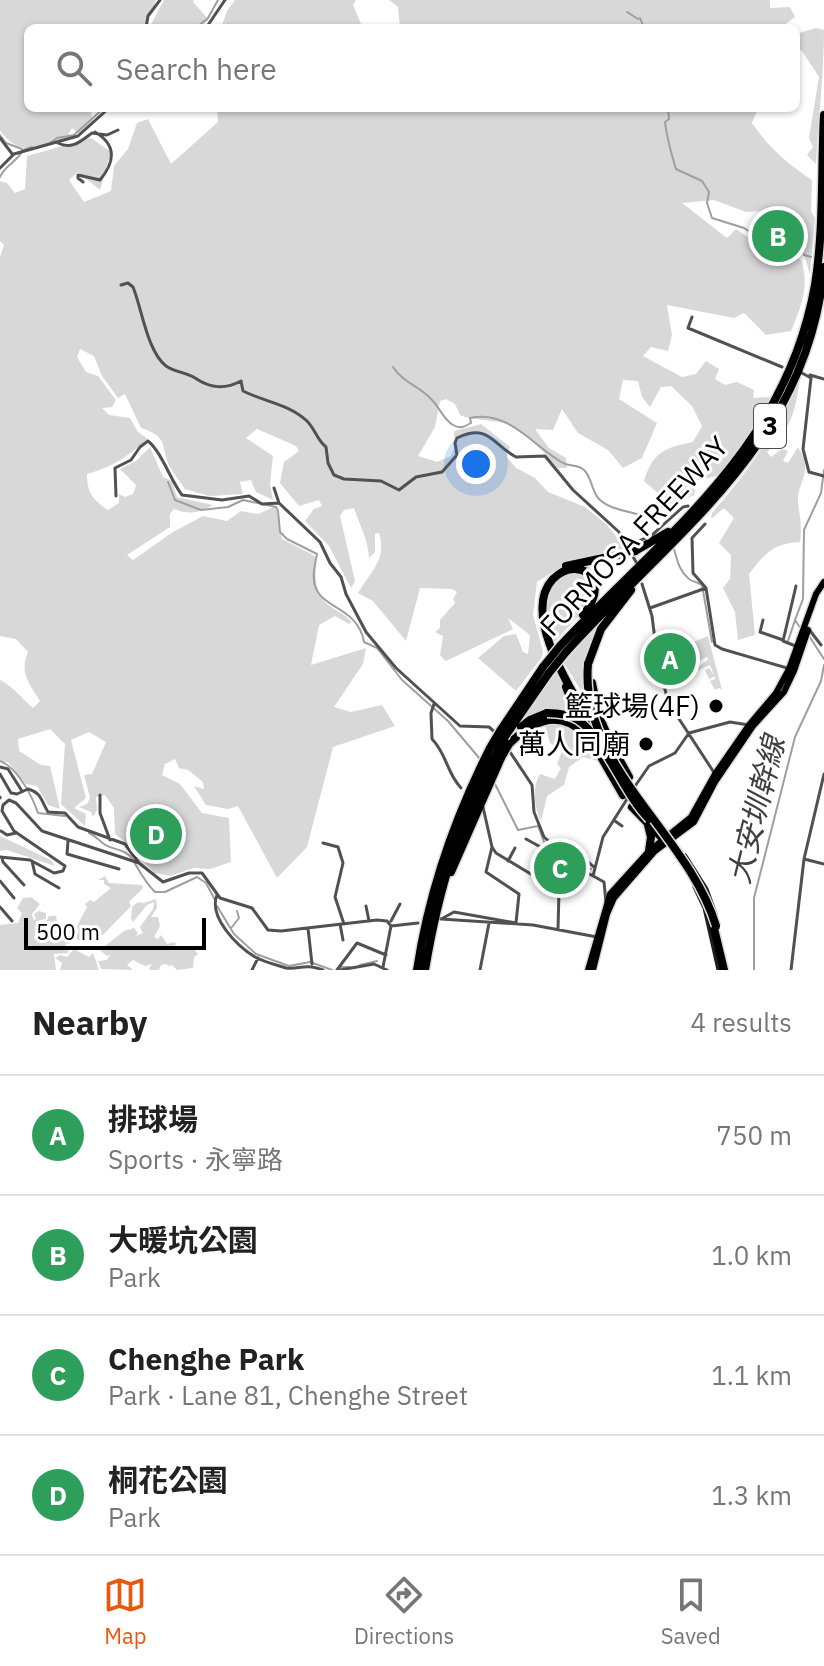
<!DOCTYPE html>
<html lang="en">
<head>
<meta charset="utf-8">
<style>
  :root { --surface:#fff; --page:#f6f6f6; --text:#222; --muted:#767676; --line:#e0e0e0; --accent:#ea580c }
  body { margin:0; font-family:"IBM Plex Sans","Noto Sans TC",sans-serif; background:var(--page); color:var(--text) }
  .scale { position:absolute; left:24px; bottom:20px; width:182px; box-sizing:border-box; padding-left:8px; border:4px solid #000; border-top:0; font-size:22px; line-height:28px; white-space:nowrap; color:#000; -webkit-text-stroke:6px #fff; paint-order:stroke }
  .you { position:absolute; left:476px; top:464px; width:28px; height:28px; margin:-20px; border:6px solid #fff; border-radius:50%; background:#1a73e8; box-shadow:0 0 0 12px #1a73e833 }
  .badge { display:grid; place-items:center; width:52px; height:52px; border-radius:50%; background:var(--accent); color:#fff; font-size:26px; font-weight:700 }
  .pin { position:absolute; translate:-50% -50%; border:4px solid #fff; box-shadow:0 2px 8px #0006 }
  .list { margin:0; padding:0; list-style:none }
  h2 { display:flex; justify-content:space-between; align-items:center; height:104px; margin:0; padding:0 32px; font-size:34px }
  h2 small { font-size:26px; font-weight:400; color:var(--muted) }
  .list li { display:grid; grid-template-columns:52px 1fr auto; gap:24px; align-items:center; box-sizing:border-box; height:120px; padding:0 32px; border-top:2px solid var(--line) }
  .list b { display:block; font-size:30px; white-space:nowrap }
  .list p { margin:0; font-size:26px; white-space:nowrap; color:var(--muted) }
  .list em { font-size:26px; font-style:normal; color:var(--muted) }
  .icon { flex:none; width:44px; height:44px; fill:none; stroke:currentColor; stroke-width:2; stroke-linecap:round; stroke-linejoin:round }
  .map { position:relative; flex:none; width:824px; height:970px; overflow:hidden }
  .search { position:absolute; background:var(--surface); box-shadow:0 2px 6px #0004; left:24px; right:24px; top:24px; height:88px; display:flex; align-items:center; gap:20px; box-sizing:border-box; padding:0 28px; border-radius:12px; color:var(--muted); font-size:30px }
  .sheet { height:584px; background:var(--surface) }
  nav { display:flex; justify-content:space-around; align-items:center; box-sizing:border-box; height:112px; border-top:2px solid var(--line); background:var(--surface); font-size:22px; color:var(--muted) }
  nav a { display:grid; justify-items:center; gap:4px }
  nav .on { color:var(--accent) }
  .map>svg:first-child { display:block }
</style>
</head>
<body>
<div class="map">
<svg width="824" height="970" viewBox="0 0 824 970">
  <rect width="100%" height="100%" fill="#fff"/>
  <path fill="#d8d8d8" d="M0 0H156L144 28H28V108H90L93 121 79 134 72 128 67 137C40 148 19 158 0 130Z
    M164 0H194L193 2 209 20 198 28H149Z
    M235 0H356L353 5 361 24 358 28H221L227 11Z
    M389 0H770V8L790 7 795 17 780 28H400L398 7Z
    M816 28 824 30C824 75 818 119 816 164L807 155 813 147 809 138 819 77 802 51 796 48V34Z
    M217 108H758L752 123C769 148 788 164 812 180L811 211 815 218 810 275 805 257 801 252 768 247 763 243 761 233 767 221 761 211 746 212 714 200 682 203 727 238 736 229 766 249 784 252 801 260C810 286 801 307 791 331L766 335 744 313 734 318 667 305 672 335 668 351 651 347 643 356 682 377 696 374 706 361 719 369 715 379 725 385 737 382 754 390 753 398 770 397C761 415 733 469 716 476 710 478 702 479 697 480L694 495 671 505 644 481C653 452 664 448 693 442L702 426 692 406 671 386 661 387 650 407 642 397 638 381 623 380 619 399 657 423 642 458 623 468 608 450 578 433 562 409 553 430 535 429 549 448 566 458 567 468H557C544 451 523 430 503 423 488 419 474 421 460 415L455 404 446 399 440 401 435 427 418 456 437 462 451 456 455 446 454 431 481 424 510 447 507 457 516 468 535 478 548 492 585 507 607 525 627 550 572 560 537 582 533 615 543 651 542 657 516 691 478 658 504 636 516 634 523 652 528 654 530 635 508 618 513 629 446 661 440 655 443 636 435 632 440 628V620L455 603 453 599 457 592 452 589 420 588 406 641 373 601 358 593C371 571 387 560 379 533L375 534V552L369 558C369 542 359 524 354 508L344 510 340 516 355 581 351 588 329 546 305 521 314 509 322 506 319 500 299 506 280 483 284 462 299 451 296 446 257 429 246 438 273 456 270 484 273 500 256 492 251 480 240 482 243 494 209 496 185 489C180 482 174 474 170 467 159 444 170 438 141 428L125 394 118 398 102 376 94 356 80 349 77 357 86 372 98 376 116 400 112 407 102 408 109 415 130 418 138 432 148 439C126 457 115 466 87 474 87 493 93 500 108 510L119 503V494L125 497 133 494 136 485 120 469 136 461 150 447 163 477 172 481 177 497 213 505C199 513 189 515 174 509L170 514V527L127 555 133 560 173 532 203 516 227 521 241 511 258 514 274 507 278 513 282 539 315 556C315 571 314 590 325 602 333 610 344 613 352 622L349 624 335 616 319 625 311 665 366 648 363 664 334 707 351 712 382 705 395 726 333 747 307 847 277 878 238 806 228 809 206 805 194 786 204 789 203 782 188 770 179 768 175 759 165 764 162 775 180 784 202 813 229 818 231 862 210 869 194 868 170 876 154 873 132 848 115 834 114 808 105 795 96 797 97 810 93 817 91 812 79 807 87 804 90 798 84 775 92 774 106 742 89 732 71 740 86 798 74 808 86 814 85 826 61 804 65 744 50 729 18 739 19 751 41 765 50 766 60 809 48 805 37 786 26 784 8 762 0 761V680C14 687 21 698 33 708L40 701C29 683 19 673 28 652L16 639 0 636V257L4 245 0 241V181L7 183 15 193 25 189 27 156 91 138 111 152 100 190 78 172 69 180 84 202 111 191 114 166 128 149 137 123 148 119 171 164 218 122Z
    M800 377C796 409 792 429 767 452L771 457 782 449 788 451 783 461 788 463 798 447C815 472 796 483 798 503 800 518 802 527 800 542 774 543 764 554 749 574L755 635 738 640 735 612 723 588 730 579 731 555 719 543 734 518 724 508 711 519 712 513C751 468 776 431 800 377Z
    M573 572 582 575 592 587 586 608 553 644C545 616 534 582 573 572Z
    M609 612 585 683V697L564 663Z
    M672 629 686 645 708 636 722 690 719 688 715 690 710 681 715 679V676L709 679 705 670 709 668 714 675 710 665 697 671 696 668 708 660 707 657 686 667 679 664 675 653 672 655 674 659 667 662 666 659 669 657 665 631Z
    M558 670 575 714 520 722 539 692Z
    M560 723C579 731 587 744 598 761L583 757 569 767 564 785 547 796 541 821C534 809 532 786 540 774L555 779 561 768 557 764 562 751 550 743 545 726Z
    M0 836 51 860 55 866 7 850 0 851Z
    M105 876 109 883 142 885 143 888 129 902 131 906 103 935H94L84 941 78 940 75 936 79 932 77 926 87 907 85 904 90 900 94 902 111 888 104 884V880H98Z
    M31 897 40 904 32 914 33 919 36 920 34 914 39 911 46 913V919L37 921 40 923 47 920 49 916H56C57 927 65 929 74 930V933H57L70 936 71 943 65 944 69 949 68 953 54 954 56 970H0V925L18 923 22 913 17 908 23 898Z
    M156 899 157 908 151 917H158L160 926 154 937 158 939 161 935 167 944 175 942 176 945 168 947 170 950 183 946 193 948 198 954 194 957 193 968 177 970 172 965 169 966 166 964 161 965 159 970H150L149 968 152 964 145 966 133 960 127 965 133 970 101 969 98 961 107 960 110 955 107 956 100 950 124 931 134 928 138 933 136 936 143 933 140 927 153 909 154 902 147 905 133 922 131 919 132 907 138 902 144 903Z
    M74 949 89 957 93 953 99 970H60L62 963 55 958 60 955 67 957Z"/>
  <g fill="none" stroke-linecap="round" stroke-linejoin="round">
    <path stroke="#9f9f9f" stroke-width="2" d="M627 12 638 19
      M640 18 644 28
      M196 28 208 18 218 0
      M668 108 669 119 665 122C667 139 671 153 676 169L702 181 709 192 707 203 712 218 744 228 761 239
      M0 135 6 143 22 149
      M50 143 57 138 74 135 104 108
      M0 177C5 165 17 162 23 150L32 147
      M804 255 811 257
      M393 367C403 383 420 386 432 400 440 408 443 419 453 425 460 429 464 427 471 423L470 418C508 409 533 446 563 463 571 467 579 464 585 471 592 479 592 492 599 499 615 515 648 510 661 527
      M168 482 175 500 201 510 228 507 243 500 276 507 278 511 280 532 287 539 317 554C315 564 312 576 315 586 323 610 358 607 364 642L377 648 402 680 448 721 480 759
      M673 546C677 558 678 570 689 579 693 582 698 582 702 585L712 642
      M801 629 795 620 803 599 804 530 821 493 824 470
      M809 636 824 659
      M788 641 795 620
      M0 761C18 768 32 796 38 813L65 816
      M495 784 518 830 538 826 544 842 557 852
      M89 833C96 836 98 840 104 844 114 851 126 848 133 860 140 872 145 882 155 892H165L197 877 206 883 215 900
      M575 862 591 869
      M217 906 234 934 256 954 289 966 310 962 332 970
      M232 927 239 918 237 911
      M360 965 377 961
      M341 967H350
      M754 970V898L795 737 821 681 824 665"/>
    <g stroke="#dbdbdb" stroke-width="9">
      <path id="primary" d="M588 970 610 894 649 851 691 817 715 774 749 725 776 693 789 669 816 594 824 582
        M593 970 607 914 614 898 655 851 694 822 715 782 753 726 784 692 794 671 808 630"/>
    </g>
    <g stroke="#dbdbdb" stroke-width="11">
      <path id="highway" d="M635 551 668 532
        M566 566 627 553
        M583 615C594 602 601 587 587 572 574 566 563 569 553 579 518 616 579 701 599 738
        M560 646C666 533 786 449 815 285 824 229 821 171 824 115
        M566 652C675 531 808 444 824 267
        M588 664 601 629 631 590
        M592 683 599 716 609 739
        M566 687 578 717 623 795
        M521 727 530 720 547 713
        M500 731 543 667
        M506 735 549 673
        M607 737 629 777
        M509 744C531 722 558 708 583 733
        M632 807 663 839
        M648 825 651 837 649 851
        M451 872 501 758
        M712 920 724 970
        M417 970C429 891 454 819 490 748
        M425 970C439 887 458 826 497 752"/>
    </g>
    <path stroke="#515151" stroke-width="3" d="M146 28 148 16 160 0
      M206 28 225 0
      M0 138 13 155
      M58 143C72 150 81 141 92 133L107 135 118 130
      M0 168 14 154 78 136 109 108
      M83 182 78 178V175L100 180C115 162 117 145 95 132
      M121 285 128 283 133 287C142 309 147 351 166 366 174 372 186 372 195 378 210 388 224 390 241 381L243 391C265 402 289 404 307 421 315 429 317 440 326 447L328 463 334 475 344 479 381 481 399 490 416 477 442 472 457 455 455 443 457 438C489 423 492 444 516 457L545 456 573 490 619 532 636 562
      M692 317 688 328 782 367
      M802 373 811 378 803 449 809 472 824 476
      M810 375 824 379
      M274 488 279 503
      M116 496 115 468 131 460 140 447 148 441C161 451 171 481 182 495L222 500 249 496 262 504 279 503 320 542 330 563 341 577 346 594 366 632 396 668 460 726 489 727 496 733
      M705 524 692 538 693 573 706 588 715 645 722 649 787 668
      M630 545 652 535 683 507 688 506
      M642 584 652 616 657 656 668 702 715 774
      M796 586 783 641 798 647
      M650 608 706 588
      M763 620 760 632 783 640
      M808 628 821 645
      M434 704 431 713 432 739C447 754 446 772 461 788
      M508 749 532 785 534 812 544 837 568 859 586 860 595 868
      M0 767 8 769 22 791
      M0 774 11 793 17 794 28 789C42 793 41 801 48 812L65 813 78 827 125 844 139 863 163 882 189 873H202L220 898 252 908 268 930 281 931 377 920 387 921 391 926 418 923
      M633 789 649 766 675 753 689 733 730 722 749 725
      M100 795V813L110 840
      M0 797V798
      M483 807 492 847 496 853 559 891 558 929
      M615 821 622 826
      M1 831 7 835 16 833
      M526 839 604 882 606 903
      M68 841 67 854 119 869
      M323 843 338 847 343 863 335 897 344 924
      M492 847 486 872 519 894 516 923
      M0 857 30 860 54 873 63 871 65 866 14 831 2 811 3 805 9 800 16 803 42 831 139 863
      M2 858 3 862 24 885
      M804 859 824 864
      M32 861 35 874 59 888
      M508 861 515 848
      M593 876 603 837 629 796
      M0 881 14 898
      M559 891 560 880 571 861
      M217 895C208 917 237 946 255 957 264 962 277 965 286 968 299 970 304 963 323 970
      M366 906 369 921
      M0 907 12 921
      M443 918 454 912 516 923
      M441 919 533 925 597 937
      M391 921 400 904
      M340 924 343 940
      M308 928 312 964
      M383 967 391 926
      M252 970 258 958
      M337 970 357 943 386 955
      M340 970 374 964 387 970
      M480 970 489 923
      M791 970 804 859 824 774"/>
    <path stroke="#1e1e1e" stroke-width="5" d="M685 856 706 889 715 914
      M695 887 705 908 719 970"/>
    <use href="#primary" stroke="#000" stroke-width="6"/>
    <use href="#highway" stroke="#000" stroke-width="8"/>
    <g stroke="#dbdbdb" stroke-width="11" stroke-linecap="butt">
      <path id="highway-bridge" d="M627 553 635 551
        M588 664C579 766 688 833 716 926
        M543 667 560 646
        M549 673 566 652
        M547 713C557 713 569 714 578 720 603 736 623 793 649 819
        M490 748 500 731
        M497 752 506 735
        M501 758 509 744"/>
    </g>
    <use href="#highway-bridge" stroke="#000" stroke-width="8"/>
  </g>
  <g fill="#000" stroke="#fff" stroke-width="3">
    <circle cx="716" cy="706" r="8"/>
    <circle cx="646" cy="744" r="8"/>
  </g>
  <g text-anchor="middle" stroke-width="6" stroke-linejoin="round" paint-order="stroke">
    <rect fill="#fff" stroke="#4c4c4c" stroke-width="2" x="754" y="404" width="32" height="44" rx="6"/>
    <g font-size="26" font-weight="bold" fill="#000">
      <text x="770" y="435">3</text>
    </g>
    <g font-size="28" fill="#000" stroke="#fff">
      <text transform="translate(634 536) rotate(-47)" y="10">FORMOSA FREEWAY</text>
    </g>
    <g font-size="28" fill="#000" stroke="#fff" text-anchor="end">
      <text x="700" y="716">籃球場(4F)</text>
      <text x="630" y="754">萬人同廟</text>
    </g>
    <g font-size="30" font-style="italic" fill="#404040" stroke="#fff">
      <text transform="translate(757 810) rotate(-76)" y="10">大安圳幹線</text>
    </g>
  </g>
</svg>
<div class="scale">500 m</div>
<div class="you"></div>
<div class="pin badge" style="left:670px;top:659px;background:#2e9e5b">A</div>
<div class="pin badge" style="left:778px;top:236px;background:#2e9e5b">B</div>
<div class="pin badge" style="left:560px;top:868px;background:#2e9e5b">C</div>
<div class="pin badge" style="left:156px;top:834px;background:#2e9e5b">D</div>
<div class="search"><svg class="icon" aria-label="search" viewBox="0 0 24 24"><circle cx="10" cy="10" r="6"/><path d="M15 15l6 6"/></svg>Search here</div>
</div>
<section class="sheet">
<h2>Nearby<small>4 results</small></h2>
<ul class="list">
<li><span class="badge" style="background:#2e9e5b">A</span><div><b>排球場</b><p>Sports · 永寧路</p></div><em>750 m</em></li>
<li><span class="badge" style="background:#2e9e5b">B</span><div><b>大暖坑公園</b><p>Park</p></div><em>1.0 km</em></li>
<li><span class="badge" style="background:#2e9e5b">C</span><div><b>Chenghe Park</b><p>Park · Lane 81, Chenghe Street</p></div><em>1.1 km</em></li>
<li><span class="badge" style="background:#2e9e5b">D</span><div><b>桐花公園</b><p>Park</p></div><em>1.3 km</em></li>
</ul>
</section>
<nav>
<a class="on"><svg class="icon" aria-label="map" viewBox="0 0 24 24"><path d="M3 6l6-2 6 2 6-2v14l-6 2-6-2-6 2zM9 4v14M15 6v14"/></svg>Map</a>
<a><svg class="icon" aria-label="directions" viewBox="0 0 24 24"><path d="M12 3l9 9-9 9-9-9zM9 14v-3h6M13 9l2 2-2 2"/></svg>Directions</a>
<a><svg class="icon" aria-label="saved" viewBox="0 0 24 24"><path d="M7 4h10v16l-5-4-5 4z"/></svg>Saved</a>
</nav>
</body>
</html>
